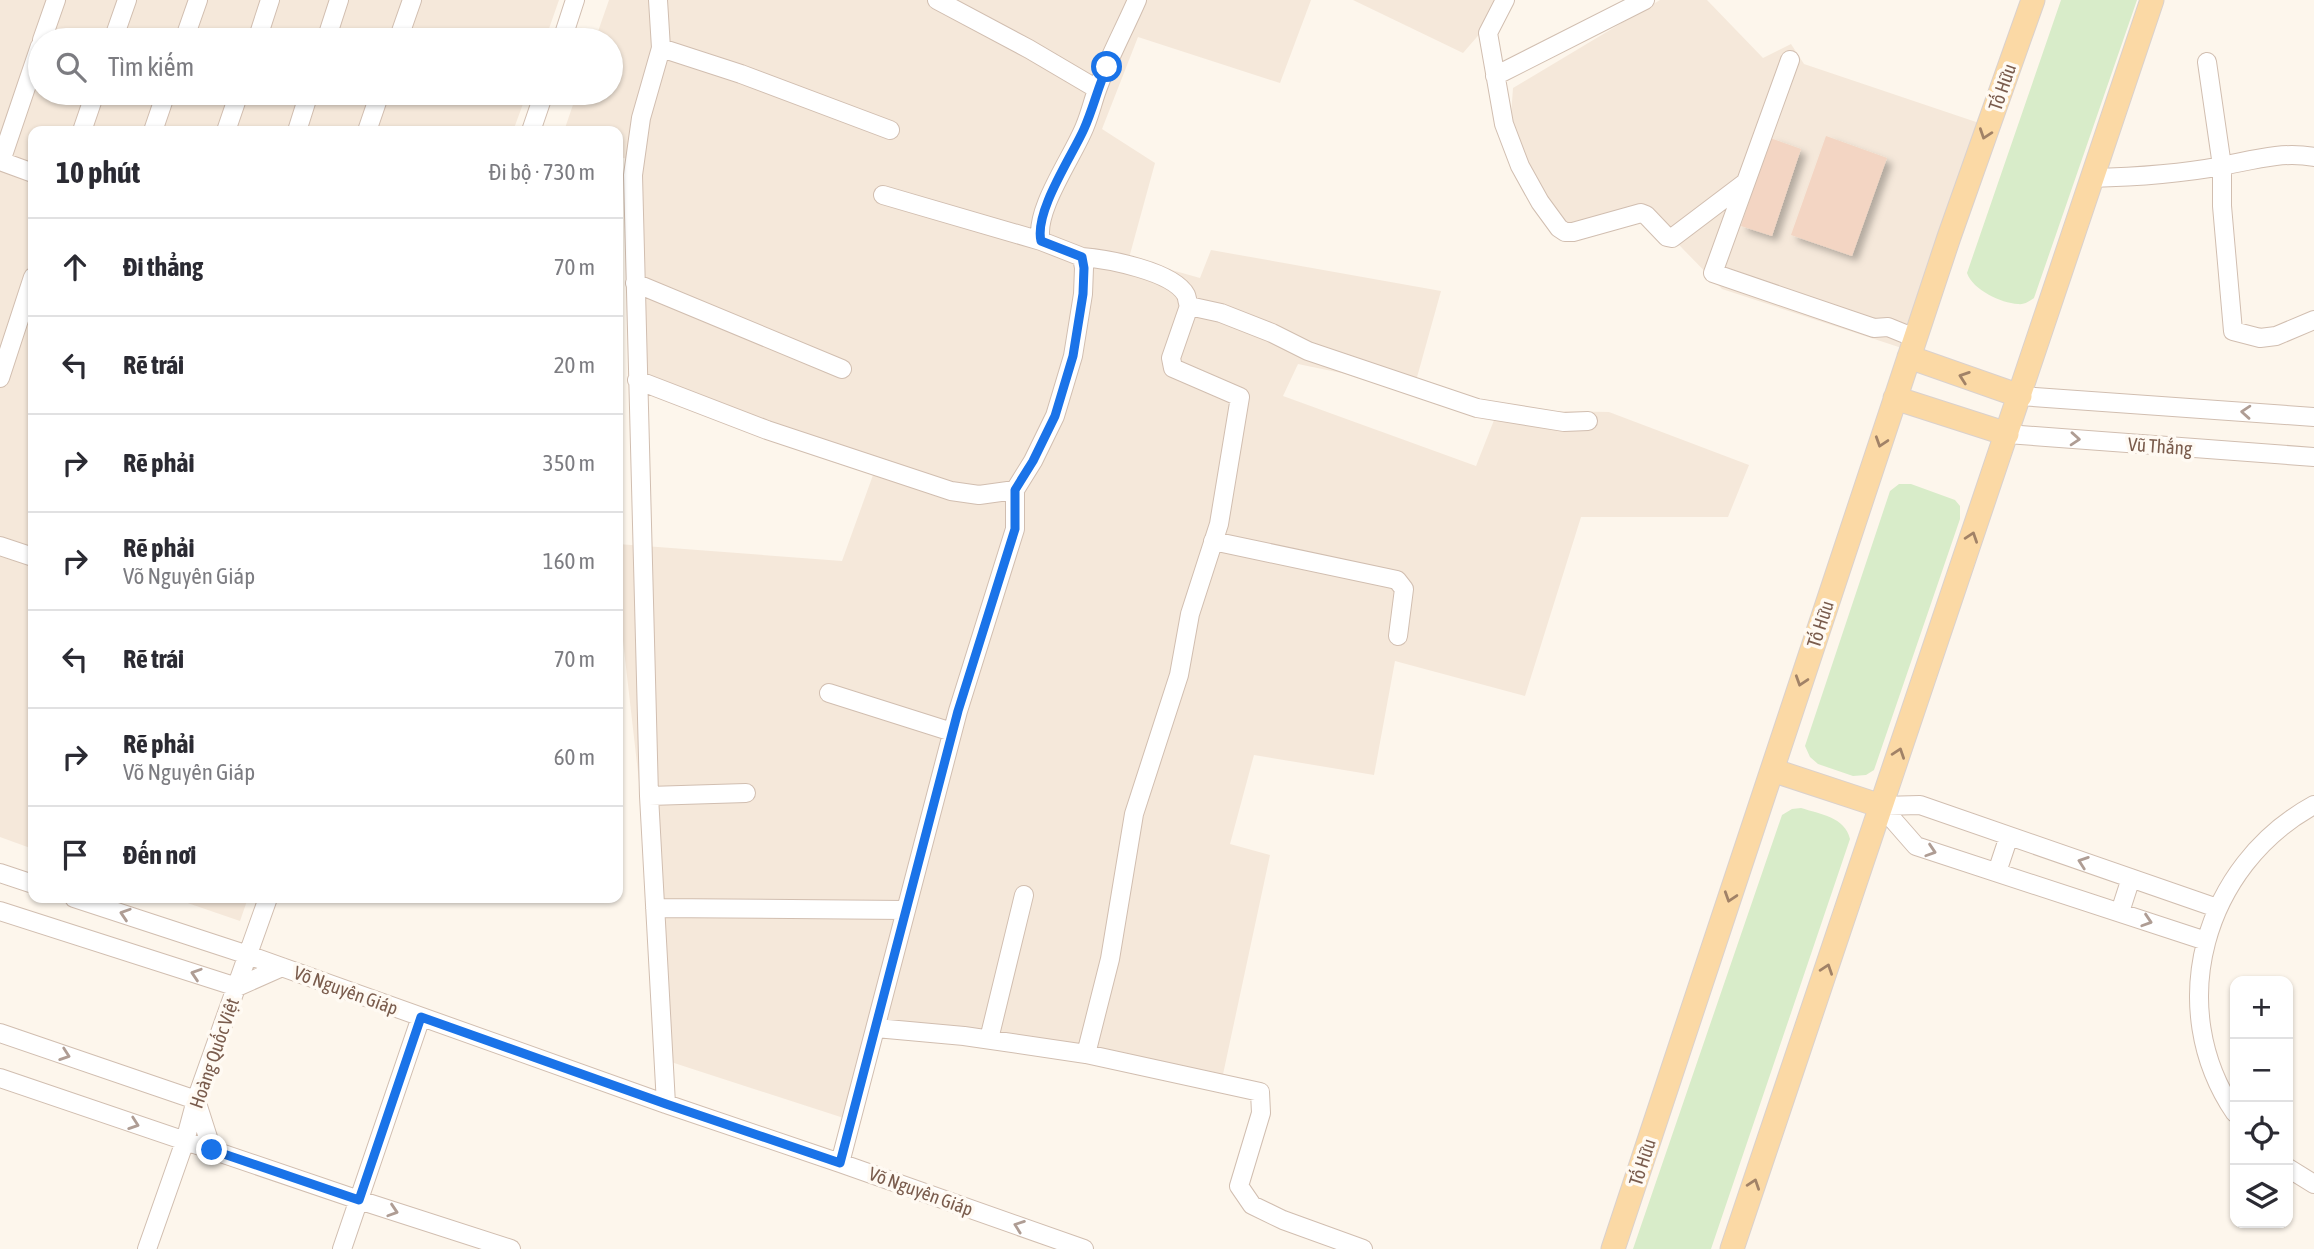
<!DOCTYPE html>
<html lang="vi">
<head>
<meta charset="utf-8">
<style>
  :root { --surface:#fff; --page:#f2f2f3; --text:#2b2b33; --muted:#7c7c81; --line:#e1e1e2 }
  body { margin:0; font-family:"Asap Condensed",sans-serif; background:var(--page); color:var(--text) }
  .controls { position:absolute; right:21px; bottom:21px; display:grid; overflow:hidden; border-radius:14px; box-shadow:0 2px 5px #0004 }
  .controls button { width:63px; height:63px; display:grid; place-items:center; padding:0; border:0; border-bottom:2px solid var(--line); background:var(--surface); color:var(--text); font:35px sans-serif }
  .stop { position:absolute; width:21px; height:21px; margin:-16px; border:5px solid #1a73e8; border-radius:50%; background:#fff }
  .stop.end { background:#1a73e8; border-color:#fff; box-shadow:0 2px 7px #0008 }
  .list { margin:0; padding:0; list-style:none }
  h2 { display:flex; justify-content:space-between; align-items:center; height:91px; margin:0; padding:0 28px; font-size:30px }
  h2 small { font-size:23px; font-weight:400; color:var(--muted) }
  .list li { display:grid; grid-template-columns:46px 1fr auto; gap:21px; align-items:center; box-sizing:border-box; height:98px; padding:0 28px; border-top:2px solid var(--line) }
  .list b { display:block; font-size:26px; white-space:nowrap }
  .list p { margin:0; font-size:23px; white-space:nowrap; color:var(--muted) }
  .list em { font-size:23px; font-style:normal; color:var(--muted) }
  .icon { flex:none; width:38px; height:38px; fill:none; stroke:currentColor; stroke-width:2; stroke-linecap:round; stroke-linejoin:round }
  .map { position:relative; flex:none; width:2314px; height:1249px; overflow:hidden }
  .search { position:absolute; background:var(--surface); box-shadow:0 2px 5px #0004; left:28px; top:28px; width:595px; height:77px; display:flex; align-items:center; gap:18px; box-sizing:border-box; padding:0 24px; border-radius:38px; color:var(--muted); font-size:26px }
  .panel { position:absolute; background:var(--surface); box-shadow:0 2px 5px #0004; left:28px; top:126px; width:595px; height:777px; border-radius:14px }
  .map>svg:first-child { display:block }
</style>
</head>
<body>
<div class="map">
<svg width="2314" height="1249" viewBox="0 0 2314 1249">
  <defs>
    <filter id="shadow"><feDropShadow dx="5.5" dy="5.5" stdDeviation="3.5" flood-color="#0004"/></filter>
  </defs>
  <rect width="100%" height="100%" fill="#fdf6ec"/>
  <path fill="#f5e8da" d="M0 0H559L545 40H40V93H527L513 131H33V849L0 837Z
    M609 0H1311L1280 83 1138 37 1102 129 1155 163 1129 258 1200 278 1211 250 1441 291 1414 388 1298 364 1283 396 1476 466 1498 410 1609 412 1749 465 1728 517H1581L1525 696 1395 661 1374 775 1254 755 1230 844 1270 855 1222 1079 885 1029 856 1122 671 1062 618 597V544L842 561 873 475 644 389 635 160 618 157V131H564L577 93H611V40H595Z
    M1353 0H1509L1463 53Z
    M1660 0H1707L1763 58 1791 44 1804 64 1988 126 1914 352 1722 289 1643 208 1570 227 1509 144 1513 88Z
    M173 898H248L240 921Z"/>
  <path fill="#d8ecc9" d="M2061 0H2137L2034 298C2030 301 2024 305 2018 304 2001 303 1973 290 1967 273Z
    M1899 484H1911L1955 500 1960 506V519L1874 770 1866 775 1853 776 1818 764 1810 757 1805 746 1890 491Z
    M1801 808C1820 814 1845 817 1850 839L1711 1249H1633L1782 815 1792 809Z"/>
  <path fill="#f3d5c3" filter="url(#shadow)" d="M1826 136 1887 158 1852 256 1791 235Z
    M1770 138 1801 149 1772 236 1741 226Z"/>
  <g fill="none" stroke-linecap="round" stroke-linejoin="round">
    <g stroke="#d1beb0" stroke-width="20">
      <path id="minor" d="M658 0 661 48 641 118 633 175 649 796 666 1104
        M937 0 1029 49 1097 89
        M1505 0 1488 33 1504 124 1520 166 1540 202 1559 228 1565 232H1573L1641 213 1646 215 1667 237 1672 238 1746 182
        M42 40 56 0
        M113 40 127 0
        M184 40 198 0
        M257 40 270 0
        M326 40 339 0
        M398 40 412 0
        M562 40 575 0
        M661 48 741 74 890 130
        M1790 60 1713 273 1874 328 1888 327 1915 338
        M2207 62 2222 166V206L2233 331 2260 338 2276 336 2314 320
        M1495 76 1645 0
        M82 131 95 93
        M153 131 166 93
        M226 131 239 93
        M297 131 309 93
        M367 131 380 93
        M531 131 544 93
        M0 161 33 173
        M1 161 40 46
        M2091 178C2135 177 2179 174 2222 166 2253 160 2282 151 2314 157
        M883 195 1041 241
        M1082 257C1107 259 1173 271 1186 295 1187 297 1188 305 1189 306
        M635 283 842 369
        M0 378 33 277
        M637 380 767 430 951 491 979 495 1015 490
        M2020 396 2314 417
        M2007 434 2314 457
        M1213 541 1397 580 1404 589 1398 636
        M0 546 33 557
        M829 693 952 732
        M649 796 746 793
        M1881 806 1916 846 2206 941
        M1881 806 1920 805 2217 908
        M1997 872 2009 836
        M0 873 33 884
        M74 898 248 955 666 1104 840 1163 1084 1249
        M655 908 905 910
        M0 911 237 987 282 967
        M2120 912 2131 878
        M876 1028 964 1036 1086 1054 1260 1092 1261 1113 1239 1186 1252 1205 1283 1220 1363 1249
        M0 1033 196 1100 212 1150
        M989 1039 1024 895
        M1086 1054 1110 959 1134 814 1179 675 1190 614 1219 524 1240 397 1173 368 1171 358 1189 306 1221 313 1272 333 1308 351 1477 408 1564 422 1588 421
        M0 1078 359 1200 511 1249
        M2235 1113C2163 1007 2204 865 2314 805
        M840 1163 958 711 1015 529V490L1033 461 1055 416 1073 356 1083 294 1084 268 1082 257 1041 241C1033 211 1074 155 1085 126 1090 114 1093 101 1097 90 1108 59 1124 30 1137 0
        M2288 1168 2314 1184
        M147 1249 185 1141 196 1100 268 898
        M342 1249 421 1017"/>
    </g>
    <g stroke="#dad1cd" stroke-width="25">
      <path id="major" d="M1909 357 2020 396
        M1895 398 2007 434
        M1772 770 1881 806
        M1613 1249 1949 237 2033 0
        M1732 1249 2152 0"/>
    </g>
    <use href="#minor" stroke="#fff" stroke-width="18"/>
    <use href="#major" stroke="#fbd9a5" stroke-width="23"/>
  </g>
  <defs><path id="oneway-chevron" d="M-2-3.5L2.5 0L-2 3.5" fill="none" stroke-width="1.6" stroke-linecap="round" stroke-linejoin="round" transform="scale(1.75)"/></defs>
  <g stroke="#a18267">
    <use href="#oneway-chevron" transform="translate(1985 134) rotate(109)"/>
    <use href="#oneway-chevron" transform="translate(1964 377) rotate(-161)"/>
    <use href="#oneway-chevron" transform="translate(1881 442) rotate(108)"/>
    <use href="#oneway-chevron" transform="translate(1972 537) rotate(-71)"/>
    <use href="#oneway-chevron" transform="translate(1801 681) rotate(108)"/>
    <use href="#oneway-chevron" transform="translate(1899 753) rotate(-71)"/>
    <use href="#oneway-chevron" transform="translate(1730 897) rotate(108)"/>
    <use href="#oneway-chevron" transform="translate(1827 969) rotate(-71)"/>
    <use href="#oneway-chevron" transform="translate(1754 1184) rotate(-71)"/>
  </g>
  <g stroke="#af9d94">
    <use href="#oneway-chevron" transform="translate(2246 412) rotate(-176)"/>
    <use href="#oneway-chevron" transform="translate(2075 439) rotate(4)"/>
    <use href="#oneway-chevron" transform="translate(1931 851) rotate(18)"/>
    <use href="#oneway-chevron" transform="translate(2083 862) rotate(-161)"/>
    <use href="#oneway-chevron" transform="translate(125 914) rotate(-162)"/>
    <use href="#oneway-chevron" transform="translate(2147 921) rotate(18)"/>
    <use href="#oneway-chevron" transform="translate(196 974) rotate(-162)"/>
    <use href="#oneway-chevron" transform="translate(65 1055) rotate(19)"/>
    <use href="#oneway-chevron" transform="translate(134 1124) rotate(19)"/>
    <use href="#oneway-chevron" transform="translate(393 1211) rotate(18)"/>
    <use href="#oneway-chevron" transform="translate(1019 1226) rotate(-160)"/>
  </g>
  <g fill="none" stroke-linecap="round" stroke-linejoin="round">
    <path stroke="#1a73e8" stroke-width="9" d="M212 1150 359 1200 421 1017 666 1104 840 1163 958 711 1015 529V490L1033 461 1055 416 1073 356 1083 294 1084 268 1082 257 1041 241C1034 212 1072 156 1084 129 1093 109 1098 87 1107 67"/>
  </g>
  <g text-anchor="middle" stroke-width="7" stroke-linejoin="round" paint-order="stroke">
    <g font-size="19" fill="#7a5c4d" stroke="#fffaf3">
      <text transform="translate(2002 87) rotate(-71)" y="7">Tố Hữu</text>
      <text transform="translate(2160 446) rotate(4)" y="7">Vũ Thắng</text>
      <text transform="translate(1820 624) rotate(-72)" y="7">Tố Hữu</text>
      <text transform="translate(346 990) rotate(20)" y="7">Võ Nguyên Giáp</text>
      <text transform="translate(214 1053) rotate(-71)" y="7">Hoàng Quốc Việt</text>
      <text transform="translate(1642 1162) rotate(-72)" y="7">Tố Hữu</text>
      <text transform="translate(921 1191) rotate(20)" y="7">Võ Nguyên Giáp</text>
    </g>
  </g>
</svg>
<div class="controls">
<button>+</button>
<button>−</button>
<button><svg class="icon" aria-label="locate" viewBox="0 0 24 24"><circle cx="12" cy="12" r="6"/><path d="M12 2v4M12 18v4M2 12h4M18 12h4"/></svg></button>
<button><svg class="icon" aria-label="layers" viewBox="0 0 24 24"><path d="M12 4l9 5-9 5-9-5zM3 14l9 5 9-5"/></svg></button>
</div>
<div class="stop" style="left:1107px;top:67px"></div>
<div class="stop end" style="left:212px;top:1150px"></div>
<div class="search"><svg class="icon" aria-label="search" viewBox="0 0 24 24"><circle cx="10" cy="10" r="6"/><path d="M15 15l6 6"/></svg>Tìm kiếm</div>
<section class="panel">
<h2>10 phút<small>Đi bộ · 730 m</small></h2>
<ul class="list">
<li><svg class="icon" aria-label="ahead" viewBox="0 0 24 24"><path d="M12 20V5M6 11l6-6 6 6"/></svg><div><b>Đi thẳng</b></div><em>70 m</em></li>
<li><svg class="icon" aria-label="left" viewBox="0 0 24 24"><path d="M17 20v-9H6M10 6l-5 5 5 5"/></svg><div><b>Rẽ trái</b></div><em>20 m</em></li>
<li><svg class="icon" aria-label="right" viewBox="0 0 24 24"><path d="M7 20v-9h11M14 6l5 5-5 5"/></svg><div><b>Rẽ phải</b></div><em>350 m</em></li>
<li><svg class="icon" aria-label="right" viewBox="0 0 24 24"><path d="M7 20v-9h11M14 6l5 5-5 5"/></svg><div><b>Rẽ phải</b><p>Võ Nguyên Giáp</p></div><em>160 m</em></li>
<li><svg class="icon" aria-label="left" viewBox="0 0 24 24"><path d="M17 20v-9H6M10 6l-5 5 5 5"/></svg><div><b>Rẽ trái</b></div><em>70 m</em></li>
<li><svg class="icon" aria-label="right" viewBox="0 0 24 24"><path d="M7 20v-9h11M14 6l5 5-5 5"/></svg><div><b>Rẽ phải</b><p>Võ Nguyên Giáp</p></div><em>60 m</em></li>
<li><svg class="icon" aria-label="arrive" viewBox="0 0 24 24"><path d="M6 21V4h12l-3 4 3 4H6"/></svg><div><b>Đến nơi</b></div></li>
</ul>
</section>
</div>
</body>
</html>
